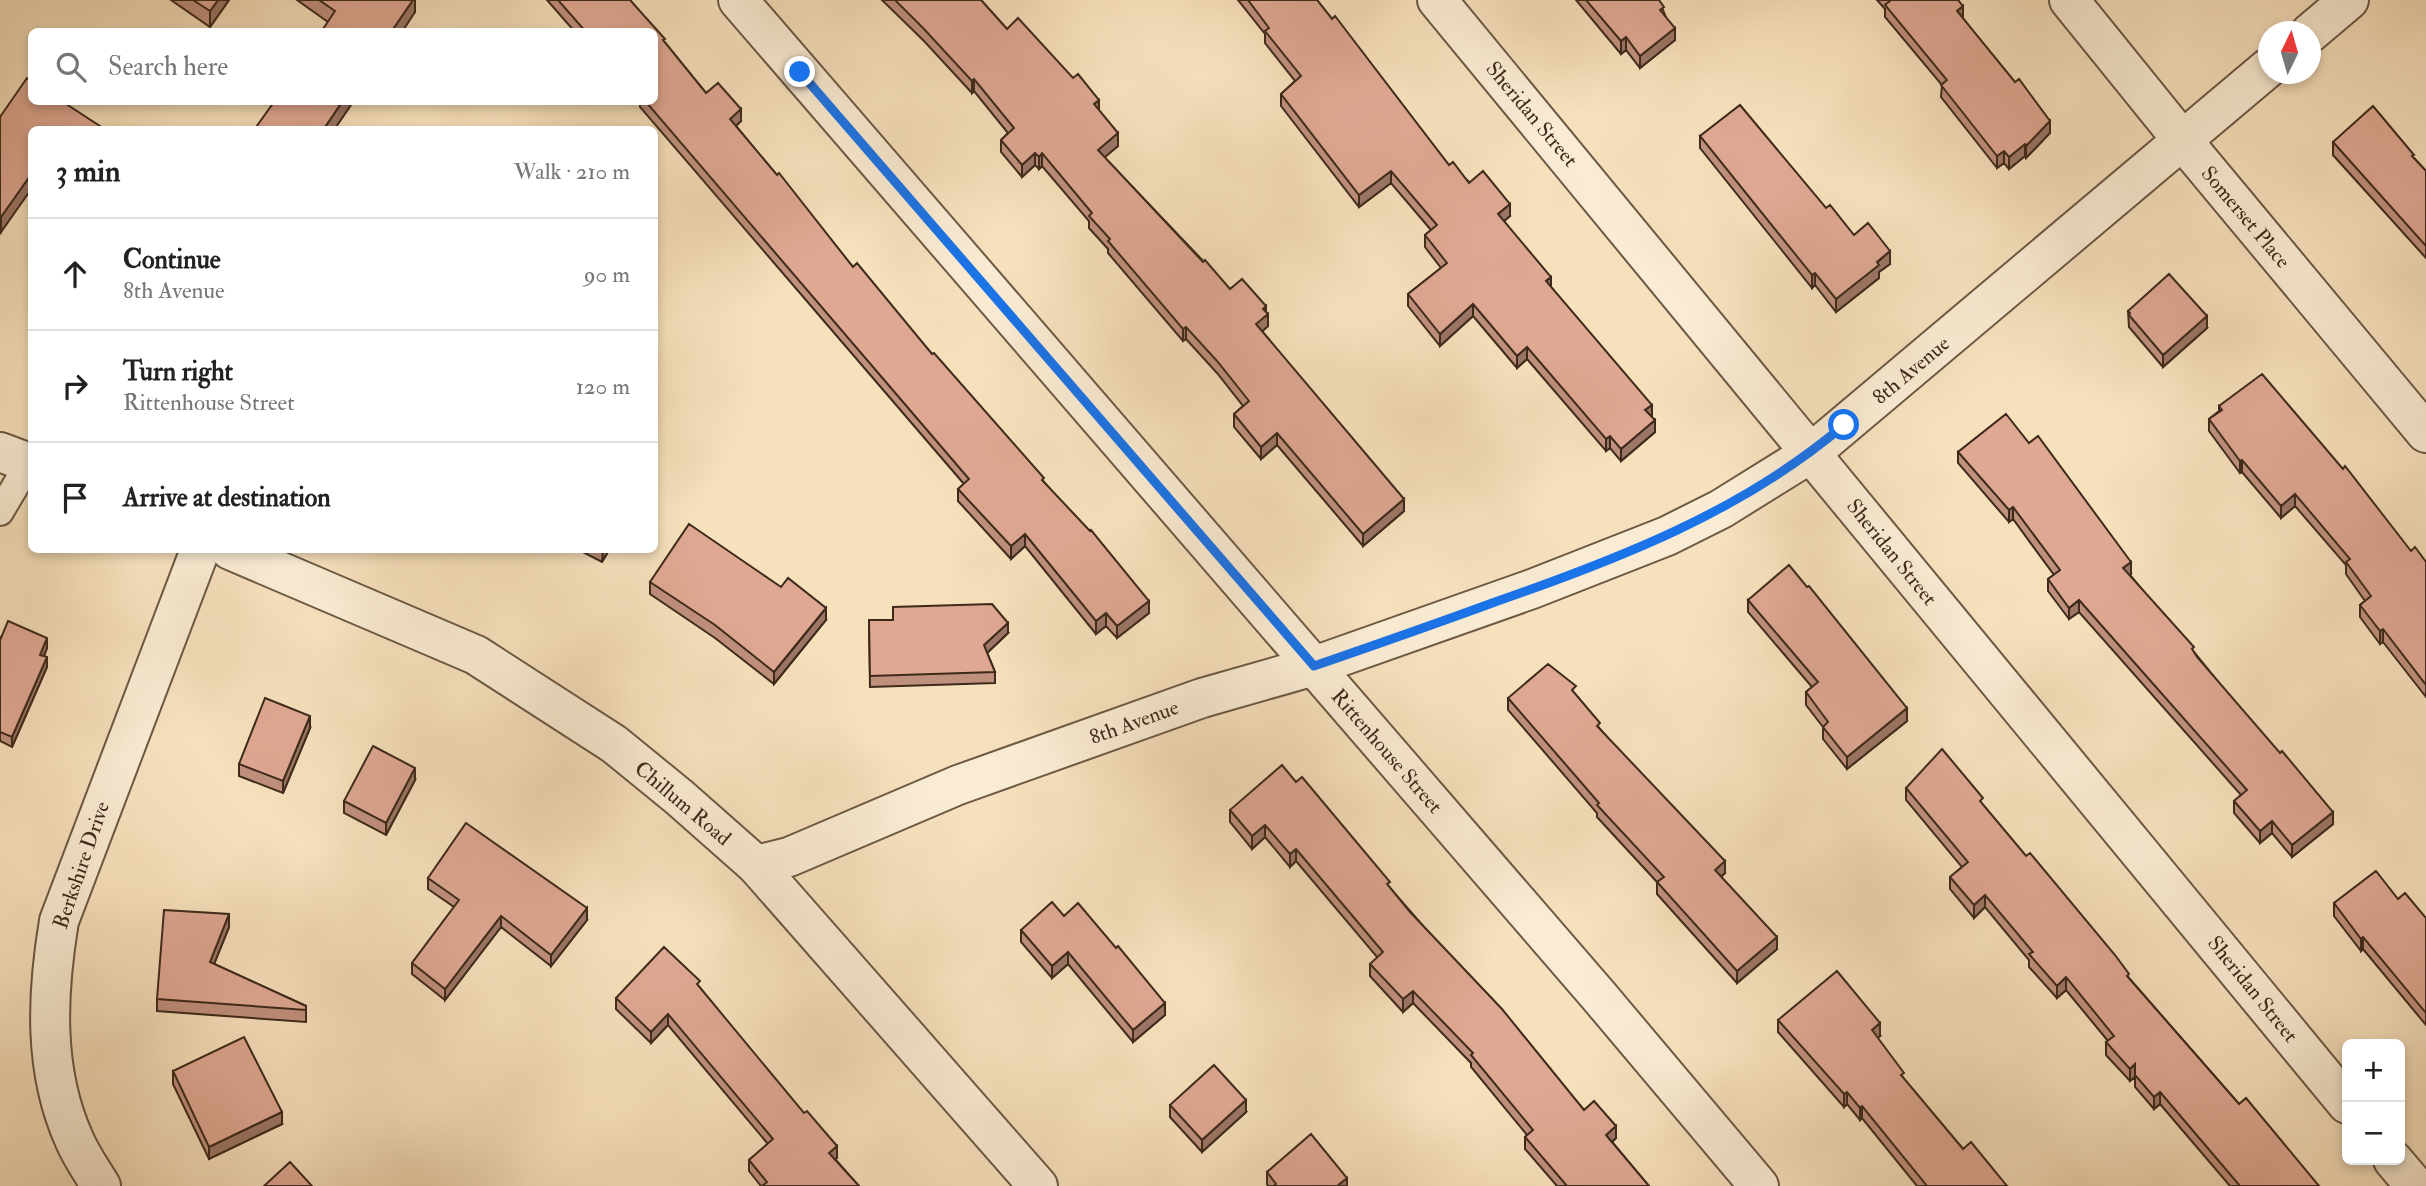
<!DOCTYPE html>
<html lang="en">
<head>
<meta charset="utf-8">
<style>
  :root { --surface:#fff; --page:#f2f2f2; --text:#222; --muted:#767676; --line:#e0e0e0 }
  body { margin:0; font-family:"IM FELL Double Pica",serif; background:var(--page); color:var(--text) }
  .controls { position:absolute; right:21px; bottom:21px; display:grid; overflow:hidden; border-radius:10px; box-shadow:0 4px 10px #0003 }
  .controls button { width:63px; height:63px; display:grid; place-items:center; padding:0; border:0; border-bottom:2px solid var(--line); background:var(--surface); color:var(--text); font:35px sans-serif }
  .compass { position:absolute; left:2258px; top:21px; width:63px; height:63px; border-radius:50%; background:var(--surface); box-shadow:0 4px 10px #0003; rotate:5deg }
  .stop { position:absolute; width:21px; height:21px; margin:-16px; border:5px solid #1a73e8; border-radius:50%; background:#fff }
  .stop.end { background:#1a73e8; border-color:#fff; box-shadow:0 2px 7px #0008 }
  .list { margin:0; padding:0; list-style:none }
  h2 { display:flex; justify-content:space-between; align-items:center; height:91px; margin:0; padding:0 28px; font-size:30px }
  h2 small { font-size:23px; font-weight:400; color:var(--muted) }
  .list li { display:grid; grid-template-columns:46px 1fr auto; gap:21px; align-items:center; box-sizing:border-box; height:112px; padding:0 28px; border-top:2px solid var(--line) }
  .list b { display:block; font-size:26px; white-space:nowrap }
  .list p { margin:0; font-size:23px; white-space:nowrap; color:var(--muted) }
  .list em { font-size:23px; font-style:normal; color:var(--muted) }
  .icon { flex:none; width:38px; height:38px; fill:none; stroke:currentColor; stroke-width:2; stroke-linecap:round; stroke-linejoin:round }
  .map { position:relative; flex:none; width:2426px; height:1186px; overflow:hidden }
  .search { position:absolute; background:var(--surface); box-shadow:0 4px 10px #0003; left:28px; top:28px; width:630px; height:77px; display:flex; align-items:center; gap:18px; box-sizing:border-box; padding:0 24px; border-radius:10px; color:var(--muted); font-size:26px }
  .panel { position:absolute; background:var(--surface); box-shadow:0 4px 10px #0003; left:28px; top:126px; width:630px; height:427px; border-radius:10px }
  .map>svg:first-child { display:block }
</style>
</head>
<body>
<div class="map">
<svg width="2426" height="1186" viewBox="0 0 2426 1186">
  <rect width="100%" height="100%" fill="#f7e1bd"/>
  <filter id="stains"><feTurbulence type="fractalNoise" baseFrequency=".00286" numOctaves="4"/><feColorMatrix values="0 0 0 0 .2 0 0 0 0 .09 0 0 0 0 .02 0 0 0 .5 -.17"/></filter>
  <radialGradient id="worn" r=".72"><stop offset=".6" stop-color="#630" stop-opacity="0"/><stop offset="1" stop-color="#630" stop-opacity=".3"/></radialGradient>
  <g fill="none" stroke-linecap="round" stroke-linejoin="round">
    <g stroke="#6c5844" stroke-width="30">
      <path id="service" d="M0 512 29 463"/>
    </g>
    <g stroke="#6c5844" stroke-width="42">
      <path id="minor" d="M738 0 1598 995 1759 1186
        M1437 0 2347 1104
        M2069 0 2183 141 2426 433
        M2310 33 2349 0
        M756 865 789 857 958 785 1202 698 1314 666 1532 589 1667 536 1721 509 1811 453 2268 68
        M2393 1160 2415 1186
        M101 1186C92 1171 81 1156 74 1139 43 1070 47 993 59 921L200 550"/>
    </g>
    <g stroke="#6c5844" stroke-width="42">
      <path id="tertiary" d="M0 452 32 464
        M230 550 476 655 614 744 679 797 756 865 1038 1186"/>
    </g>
    <use href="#service" stroke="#faecd4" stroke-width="26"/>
    <use href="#minor" stroke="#faecd4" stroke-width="38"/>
    <use href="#tertiary" stroke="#faecd4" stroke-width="38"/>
  </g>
  <path fill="#c0907e" stroke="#3e2a1b" stroke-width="2" d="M171 0H229L210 27Z
    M297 0H415V12L328 22Z
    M547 0H630L706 93 741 121 736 126 853 267 932 354 1044 482 1149 613 1117 638 1106 626 1096 634 1025 546 1011 559 958 501V489L964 484 640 107V103L639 102H654V32H575Z
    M882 0H981L1007 29 1099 111 1118 146 1104 157 1230 289 1266 312 1268 326 1262 331 1404 511 1363 546 1277 445 1261 459 1234 427V414L1243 406 1217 373 1186 339 1183 341 1108 253V249L1089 228V221L1042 166 1039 169 1035 165 1022 177 1001 152V140L1008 133 974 91 972 93 924 41Z
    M1238 0H1317L1449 165 1510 216 1504 221 1551 287 1652 417 1655 432 1621 461 1610 448 1606 451 1527 359 1517 368 1473 316 1440 346 1408 306V294L1441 268 1425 247V235L1431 230 1391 183 1359 207 1281 106V94L1295 81 1265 43V34Z
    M1576 0H1659L1675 40 1640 68 1626 50 1621 54Z
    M1877 0H1958L1963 18 2050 133 2026 158 2025 156 2009 169 2004 163 1997 168 1941 97 1942 85 1885 17V9Z
    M0 117 32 130 1 232 0 231Z
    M1700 136 1826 208 1854 235 1890 264 1879 272V278L1836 312 1815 285 1812 288 1700 148Z
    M2333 142 2414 158 2426 171V258L2333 155Z
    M2128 311 2207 328 2163 367 2129 327Z
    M2219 406 2426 562V697L2383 642 2380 644 2360 617V605L2365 601 2346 574V565L2295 506 2281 518 2242 472 2240 473 2209 431V419L2219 411Z
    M1958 452 2131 574 2130 575 2194 652 2333 824 2292 857 2272 833 2260 843 2234 813V801L2241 795 2079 612 2069 619 2048 591V579L2054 575 2013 519 2009 522 1958 463Z
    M579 550H609L602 562Z
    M650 582 826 620 774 684 715 638 650 594Z
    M1748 600 1907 721 1847 769 1823 739V727L1806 705V692L1812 687 1748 612Z
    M869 620 1008 633 987 653 995 672V683L870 687Z
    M0 637 47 648 44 656 47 667 12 747 0 741Z
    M1576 695 1600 729 1725 873 1721 877 1777 949 1737 983 1657 894V882L1597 817V813L1508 710V698Z
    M310 728 283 793 239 776V764Z
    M415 780 386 835 344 813V801Z
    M1296 782 1390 888 1584 1110 1616 1138 1612 1142 1649 1186H1557L1525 1149V1137L1527 1135 1471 1067V1063L1413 1003 1403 1012 1370 976V964L1378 958 1296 861 1290 867 1265 837 1252 849 1230 822V810Z
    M1906 788 1983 805 2129 978 2239 1104 2319 1186H2230L2160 1104 2154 1109 2135 1087V1077L2130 1081 2106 1055V1042L2108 1041 2066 990 2057 998 2029 967V960L1985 907 1974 918 1950 889V877L1962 867 1906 800Z
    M428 878 587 920 551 966 501 927 445 1000 412 974V963L454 907 428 889Z
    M2398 899 2426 918V1025L2363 949 2361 951 2334 916V903Z
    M1064 916 1165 1015 1133 1042 1068 964 1052 978 1021 942V930Z
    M229 927 214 964 306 1006V1022L157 1011V999Z
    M700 988 837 1158 835 1159 859 1186H761L749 1171V1160L768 1144 668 1025 651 1043 616 1009V998Z
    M1778 1020 1880 1036 1877 1038 1904 1079 1963 1149 2007 1186H1917L1862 1118 1860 1120 1847 1104 1844 1107 1778 1032Z
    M173 1071 282 1124 209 1159 173 1084Z
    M1170 1105 1246 1112 1202 1152 1170 1117Z
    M1267 1172 1347 1186H1268L1267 1184Z"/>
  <path fill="#9c7667" stroke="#3e2a1b" stroke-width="2" d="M218 0H229L210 27V11Z
    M413 0H415V12L402 32H391Z
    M1963 6V18L1957 11Z
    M1675 28V40L1640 68V56Z
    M1626 37V50L1621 54V41Z
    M974 79V91L972 93V81Z
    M1099 100V112L1094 104Z
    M342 102H353L334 130H323Z
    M741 109V121L730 131V119Z
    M2050 121V133L2026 158V146Z
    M1118 133V146L1098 163V150Z
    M2025 144V156L2009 169V157Z
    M2004 151V163L1997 168V156Z
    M1035 153V165L1022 177V165Z
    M1042 153V166L1039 169V157Z
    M1391 171V183L1359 207V195Z
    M32 173V188L1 232V217Z
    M1510 204V216L1498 226V214Z
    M1890 251V264L1879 272V278L1836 312V299Z
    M1815 273V285L1812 288V275Z
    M1551 277V289L1546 281Z
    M1473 304V316L1440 346V334Z
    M1266 306V316L1268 314V326L1256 337V324L1263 309Z
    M2207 316V328L2163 367V355Z
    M1186 327V339L1183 341V329Z
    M1527 347V359L1517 368V356Z
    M1652 405V417L1645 410Z
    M1655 420V432L1621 461V449Z
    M1277 433V445L1261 459V447Z
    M1610 436V448L1606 451V439Z
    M2242 460V472L2240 473V461Z
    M2295 494V506L2281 518V506Z
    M1404 499V511L1363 546V534Z
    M2013 507V519L2009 522V510Z
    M1025 534V546L1011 559V546Z
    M603 550H609L602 562Z
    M2131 562V574L2123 580V568Z
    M2079 600V612L2069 619V608Z
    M1149 601V613L1117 638V626Z
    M826 608V620L774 684V672Z
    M1106 613V626L1096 634V621Z
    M1008 623V633L984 656V645Z
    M2383 629V642L2380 644V631Z
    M47 638V648L40 665V655Z
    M47 657V667L12 747V737Z
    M1907 708V721L1847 769V757Z
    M310 716V728L283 793V781Z
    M415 768V780L386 835V823Z
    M2333 812V824L2292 857V845Z
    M2272 821V833L2260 843V831Z
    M1265 825V837L1252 849V836Z
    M1296 849V861L1290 867V854Z
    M1725 861V873L1715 882V870Z
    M1985 895V907L1974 918V905Z
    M587 908V920L551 966V955Z
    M229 914V927L210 974V962Z
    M501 916V927L445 1000V989Z
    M1777 937V949L1737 983V971Z
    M2363 937V949L2361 951V939Z
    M1068 952V964L1052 978V966Z
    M2066 977V990L2057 998V986Z
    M1413 991V1003L1403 1012V999Z
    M1165 1003V1015L1133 1042V1030Z
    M668 1014V1025L651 1043V1032Z
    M1880 1023V1036L1872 1042V1030Z
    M2135 1064V1077L2130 1081V1069Z
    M1847 1092V1104L1844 1107V1094Z
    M2160 1092V1104L2154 1109V1097Z
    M1246 1100V1112L1202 1152V1140Z
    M1862 1106V1118L1860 1120V1108Z
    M282 1112V1124L209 1159V1147Z
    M1616 1126V1138L1606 1148V1135Z
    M837 1146V1158L829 1164V1153Z
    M1347 1178V1186H1337Z"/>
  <path fill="#dfa893" stroke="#3e2a1b" stroke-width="2" d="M193 0H218L210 11Z
    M319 0H413L391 32H321L335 11Z
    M558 0H630L665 39 663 40 706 93 718 83 741 109 730 119 777 175 779 173 853 267 857 263 932 354 934 353 1044 478 1042 480 1090 531 1091 530 1149 601 1117 626 1106 613 1096 621 1025 534 1011 546 958 489 969 479 646 102H654V32H586Z
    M895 0H981L1007 29 1018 18 1073 78 1078 74 1099 100 1094 104 1118 133 1098 150 1203 262 1205 260 1230 289 1242 279 1266 306 1263 309 1268 314 1256 324 1404 499 1363 534 1277 433 1261 447 1234 414 1249 401 1217 361 1186 327 1183 329 1108 241 1110 239 1089 216 1092 213 1042 153 1039 157 1035 153 1022 165 1001 140 1014 128 974 79 972 81 924 29Z
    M1248 0H1317L1332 19 1335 16 1449 165 1453 162 1469 183 1483 171 1510 204 1498 214 1551 277 1546 281 1652 405 1645 410 1655 420 1621 449 1610 436 1606 439 1527 347 1517 356 1473 304 1440 334 1408 294 1447 263 1425 235 1437 225 1391 171 1359 195 1281 94 1301 76 1265 31 1269 28Z
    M1586 0H1659L1664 7 1660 10 1675 28 1640 56 1626 37 1621 41Z
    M1888 0H1958L1963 6 1957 11 2015 82 2019 79 2050 121 2026 146 2025 144 2009 157 2004 151 1997 156 1941 85 1947 80 1885 5 1890 1Z
    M27 78 32 81V102H63L106 130H32V173L1 217 0 216V117Z
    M274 102H342L323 130H254Z
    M1740 105 1826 208 1830 205 1854 235 1868 223 1890 251 1877 262 1879 265 1836 299 1815 273 1812 275 1700 136Z
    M2373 106 2414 155 2412 156 2426 171V246L2333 142Z
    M2169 274 2207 316 2163 355 2129 315 2130 313 2128 311Z
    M2262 374 2343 469 2345 466 2411 551 2415 547 2426 562V685L2383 629 2380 631 2360 605 2371 596 2346 562 2350 559 2295 494 2281 506 2242 460 2240 461 2209 419 2222 410 2219 406Z
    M2006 414 2029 443 2038 436 2131 562 2123 568 2194 647 2192 649 2197 657 2280 753 2282 751 2333 812 2292 845 2272 821 2260 831 2234 801 2247 790 2079 600 2069 608 2048 579 2060 570 2013 507 2009 510 1958 452Z
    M689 524 781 587 788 578 826 608 774 672 715 625 650 582Z
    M1789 565 1807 587 1809 586 1907 708 1847 757 1823 727 1828 722 1806 692 1818 682 1748 600Z
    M992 604 1008 623 984 645 995 672 870 676 869 620H893V607Z
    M8 621 47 638 40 655 47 657 12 737 0 732V637L1 638Z
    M1548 664 1576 686 1572 690 1600 723 1597 726 1725 861 1715 870 1777 937 1737 971 1657 882 1664 877 1597 805 1599 803 1508 698Z
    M265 698 310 716 283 781 239 764Z
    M373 746 415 768 386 823 344 801Z
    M1942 749 1983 798 1980 801 2026 856 2030 853 2115 955 2129 974 2127 976 2239 1104 2246 1098 2319 1186H2240L2160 1092 2154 1097 2135 1075V1064L2130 1069 2106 1042 2114 1036 2066 977 2057 986 2029 954 2033 952 1985 895 1974 905 1950 877 1968 862 1906 788Z
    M1282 765 1296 782 1302 777 1390 882 1387 884 1410 912 1502 1009 1584 1110 1594 1101 1616 1126 1606 1135 1649 1186H1567L1525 1137 1533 1130 1471 1055 1473 1053 1413 991 1403 999 1370 964 1383 952 1296 849 1290 854 1265 825 1252 836 1230 810Z
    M466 823 587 908 551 955 501 916 445 989 412 963 459 900 428 878Z
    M2376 871 2398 899 2405 893 2426 918V1013L2363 937 2361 939 2334 903Z
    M1052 902 1064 916 1078 903 1116 948 1118 946 1165 1003 1133 1030 1068 952 1052 966 1021 930Z
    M164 910 229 914 210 962 306 1006V1010L157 999Z
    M664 947 700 981 697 984 804 1113 807 1111 837 1146 829 1153 859 1186H762L767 1182 749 1160 773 1139 668 1014 651 1032 616 998Z
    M1837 971 1880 1023 1872 1030 1904 1073 1901 1075 1963 1149 1971 1142 2007 1186H1927L1862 1106 1860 1108 1847 1092 1844 1094 1778 1020Z
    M244 1037 282 1112 209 1147 173 1071Z
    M1214 1065 1246 1100 1202 1140 1170 1105Z
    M1311 1134 1347 1178 1337 1186H1274L1276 1184 1267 1172Z
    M290 1162 312 1186H264Z"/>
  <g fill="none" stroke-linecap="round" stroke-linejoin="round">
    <path stroke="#1a73e8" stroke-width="9" d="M800 72 1314 666C1375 645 1435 624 1495 602 1619 559 1743 511 1844 425"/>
  </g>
  <g text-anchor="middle" stroke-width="5" stroke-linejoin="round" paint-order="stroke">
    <g font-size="21" fill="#3e2a1b" stroke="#faecd4">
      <text transform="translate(1532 114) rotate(50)" y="7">Sheridan Street</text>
      <text transform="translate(2246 217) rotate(50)" y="7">Somerset Place</text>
      <text transform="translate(1911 370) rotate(-40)" y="7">8th Avenue</text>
      <text transform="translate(1892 552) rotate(51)" y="7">Sheridan Street</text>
      <text transform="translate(1134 722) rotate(-20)" y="7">8th Avenue</text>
      <text transform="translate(1387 751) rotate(49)" y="7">Rittenhouse Street</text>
      <text transform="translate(683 803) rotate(40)" y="7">Chillum Road</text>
      <text transform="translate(81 865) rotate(-71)" y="7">Berkshire Drive</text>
      <text transform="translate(2253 989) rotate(51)" y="7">Sheridan Street</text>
    </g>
  </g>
  <rect width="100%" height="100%" filter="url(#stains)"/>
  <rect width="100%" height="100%" fill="url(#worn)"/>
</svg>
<div class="controls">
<button>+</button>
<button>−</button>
</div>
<svg class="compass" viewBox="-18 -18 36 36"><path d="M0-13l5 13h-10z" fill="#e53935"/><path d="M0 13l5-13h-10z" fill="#767676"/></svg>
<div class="stop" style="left:1844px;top:425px"></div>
<div class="stop end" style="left:800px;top:72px"></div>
<div class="search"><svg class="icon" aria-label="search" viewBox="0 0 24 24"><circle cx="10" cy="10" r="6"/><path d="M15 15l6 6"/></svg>Search here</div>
<section class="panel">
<h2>3 min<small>Walk · 210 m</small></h2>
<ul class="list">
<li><svg class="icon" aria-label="ahead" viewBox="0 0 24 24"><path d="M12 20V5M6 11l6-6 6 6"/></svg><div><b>Continue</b><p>8th Avenue</p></div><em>90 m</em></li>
<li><svg class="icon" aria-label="right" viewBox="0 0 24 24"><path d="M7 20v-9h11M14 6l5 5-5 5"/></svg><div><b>Turn right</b><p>Rittenhouse Street</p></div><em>120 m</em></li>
<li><svg class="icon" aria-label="arrive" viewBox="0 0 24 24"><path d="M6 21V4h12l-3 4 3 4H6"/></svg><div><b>Arrive at destination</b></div></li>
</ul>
</section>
</div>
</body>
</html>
